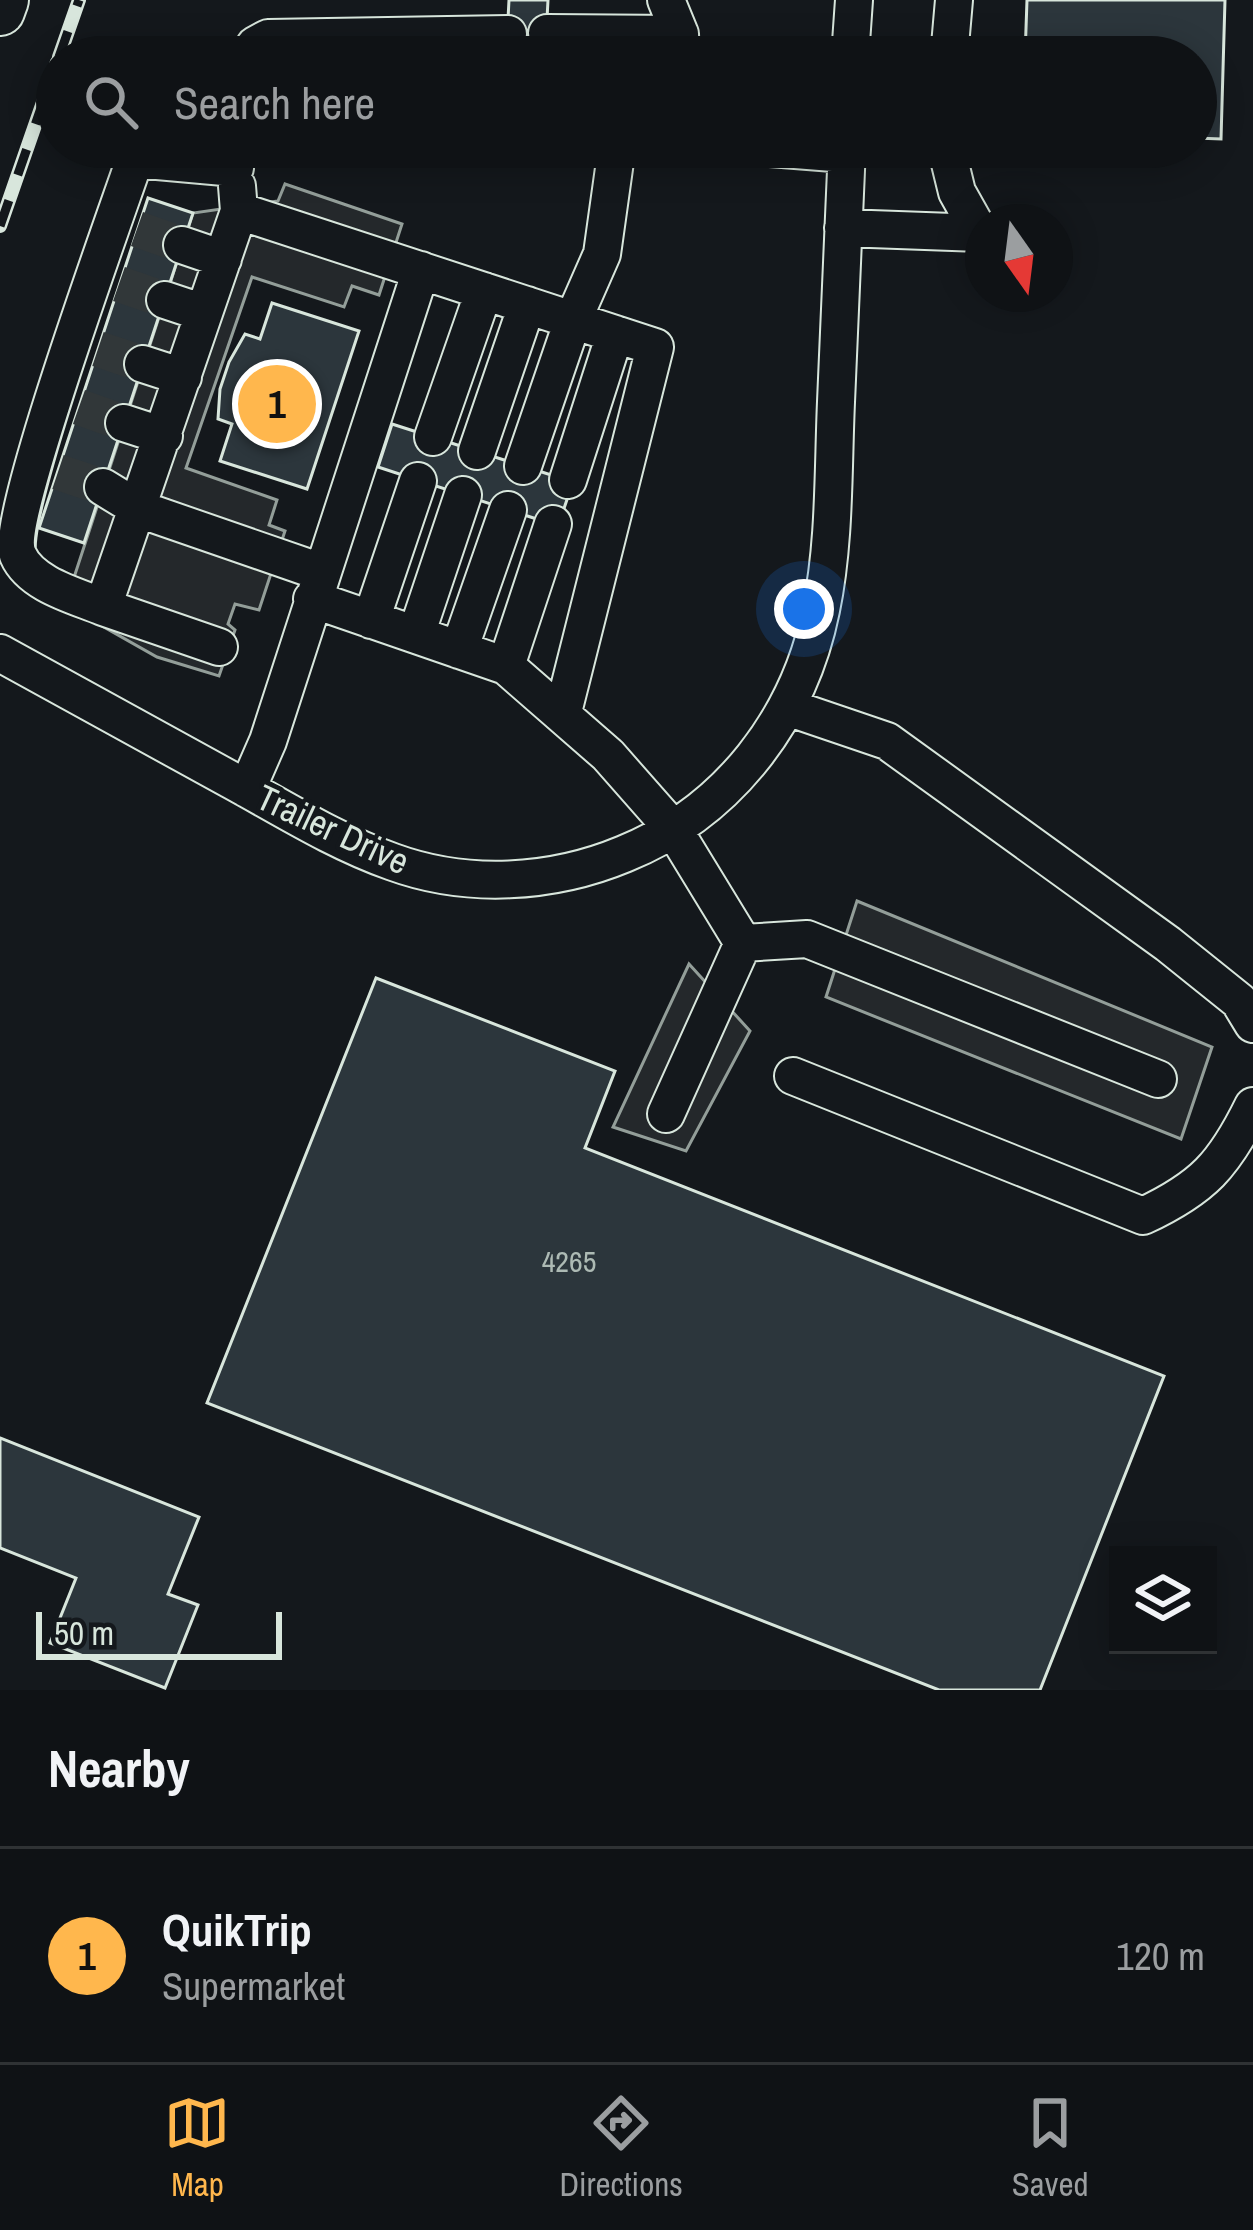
<!DOCTYPE html>
<html lang="en">
<head>
<meta charset="utf-8">
<style>
  :root { --surface:#0f1215; --page:#181b1e; --text:#f1f3f6; --muted:#9b9ea0; --line:#2f3234; --accent:#ffb74d }
  body { margin:0; font-family:"Archivo Narrow",sans-serif; background:var(--page); color:var(--text) }
  .controls { position:absolute; right:36px; bottom:36px; display:grid; overflow:hidden; border-radius:0px; box-shadow:0 6px 30px #0003 }
  .controls button { width:108px; height:108px; display:grid; place-items:center; padding:0; border:0; border-bottom:3px solid var(--line); background:var(--surface); color:var(--text); font:60px sans-serif }
  .compass { position:absolute; left:965px; top:204px; width:108px; height:108px; border-radius:50%; background:var(--surface); box-shadow:0 6px 30px #0003; rotate:166deg }
  .scale { position:absolute; left:36px; bottom:30px; width:246px; box-sizing:border-box; padding-left:12px; border:6px solid #d8e6dc; border-top:0; font-size:33px; line-height:42px; white-space:nowrap; color:#d8e6dc; -webkit-text-stroke:9px #14181c; paint-order:stroke }
  .you { position:absolute; left:804px; top:609px; width:42px; height:42px; margin:-30px; border:9px solid #fff; border-radius:50%; background:#1a73e8; box-shadow:0 0 0 18px #1a73e833 }
  .badge { display:grid; place-items:center; width:78px; height:78px; border-radius:50%; background:var(--accent); color:#111; font-size:39px; font-weight:700 }
  .pin { position:absolute; translate:-50% -50%; border:6px solid #fff; box-shadow:0 3px 12px #0006 }
  .list { margin:0; padding:0; list-style:none }
  h2 { display:flex; justify-content:space-between; align-items:center; height:156px; margin:0; padding:0 48px; font-size:51px }
  h2 small { font-size:39px; font-weight:400; color:var(--muted) }
  .list li { display:grid; grid-template-columns:78px 1fr auto; gap:36px; align-items:center; box-sizing:border-box; height:216px; padding:0 48px; border-top:3px solid var(--line) }
  .list b { display:block; font-size:45px; white-space:nowrap }
  .list p { margin:0; font-size:39px; white-space:nowrap; color:var(--muted) }
  .list em { font-size:39px; font-style:normal; color:var(--muted) }
  .icon { flex:none; width:66px; height:66px; fill:none; stroke:currentColor; stroke-width:2; stroke-linecap:round; stroke-linejoin:round }
  .map { position:relative; flex:none; width:1253px; height:1690px; overflow:hidden }
  .search { position:absolute; background:var(--surface); box-shadow:0 6px 30px #0003; left:36px; right:36px; top:36px; height:132px; display:flex; align-items:center; gap:30px; box-sizing:border-box; padding:0 42px; border-radius:66px; color:var(--muted); font-size:45px }
  .sheet { height:372px; background:var(--surface) }
  nav { display:flex; justify-content:space-around; align-items:center; box-sizing:border-box; height:168px; border-top:3px solid var(--line); background:var(--surface); font-size:33px; color:var(--muted) }
  nav a { display:grid; justify-items:center; gap:6px }
  nav .on { color:var(--accent) }
  .map>svg:first-child { display:block }
</style>
</head>
<body>
<div class="map">
<svg width="1253" height="1690" viewBox="0 0 1253 1690">
  <rect width="100%" height="100%" fill="#14181c"/>
  <path fill="#24282b" stroke="#939e99" stroke-width="3" d="M285 184 402 224 379 295 352 286 344 307 252 277 186 468 277 500 269 525 285 531 259 610 235 604 228 624 235 630 219 676 157 657 65 605 193 213 278 201Z
    M857 901 1212 1047 1181 1139 826 997Z
    M689 964 750 1031 686 1151 613 1127Z"/>
  <path fill="#2c363c" stroke="#d8e6dc" stroke-width="3" d="M509 0H548L545 57H506Z
    M1027 0H1225L1221 139 1196 138V57H1025Z
    M148 198 193 213 84 543 39 528Z
    M272 303 359 331 307 489 220 461 232 424 218 419 220 389 229 362 245 334 260 339Z
    M392 424 573 482 558 526 378 467Z
    M376 978 615 1071 585 1148 1164 1376 1040 1690H939L207 1403Z
    M0 1438 199 1517 168 1594 198 1605 165 1688 50 1643 76 1578 0 1548Z"/>
  <g fill="none" stroke-linecap="round" stroke-linejoin="round">
    <path stroke="#313739" stroke-width="36" stroke-dasharray="36 18" stroke-linecap="butt" d="M137 229 182 245
      M119 284 165 300
      M98 349 143 364
      M79 407 124 423
      M58 472 103 487"/>
    <g stroke="#d8e6dc" stroke-width="40">
      <path id="minor" d="M666 0 680 34
        M547 33 680 34 681 57
        M248 57 255 45 268 38 508 34
        M850 57 854 0
        M949 57 954 0
        M758 147 846 154
        M239 211 655 347 563 712
        M843 228 980 233 957 192 946 147
        M182 245 223 259
        M165 300 204 313
        M143 364 183 377
        M124 423 164 436
        M433 437 484 291
        M477 451 527 305
        M523 466 573 320 602 254 617 147
        M568 480 615 334
        M103 487 139 509 321 572
        M312 599 506 666 608 755 674 830 743 943 807 939 1158 1079
        M103 607C77 596 31 585 18 555 4 521 116 215 135 159L235 168
        M371 620 418 481
        M416 635 463 495
        M219 647 103 607 239 211 237 186
        M459 650 508 510
        M0 653C77 696 154 738 231 780 284 809 336 842 393 862 467 889 552 884 624 854 728 812 799 719 821 610 835 543 833 470 836 402 840 317 844 232 847 147
        M506 666 553 524
        M787 707 887 741 1168 944 1239 1001 1253 1024
        M247 789 268 741 421 270
        M793 1076 1143 1216C1203 1188 1224 1165 1253 1106
        M666 1114 743 943"/>
    </g>
    <g stroke="#d8e6dc" stroke-width="52">
      <path id="major" d="M0 11 4 0"/>
    </g>
    <use href="#minor" stroke="#14181c" stroke-width="36"/>
    <use href="#major" stroke="#14181c" stroke-width="48"/>
    <g stroke="#d8e6dc" stroke-width="14">
      <path id="rail" d="M59 57 79 0
        M0 226 57 62"/>
    </g>
    <use href="#rail" stroke="#14181c" stroke-width="9" stroke-dasharray="27" stroke-linecap="butt"/>
  </g>
  <g text-anchor="middle" stroke-width="9" stroke-linejoin="round" paint-order="stroke">
    <g font-size="30" fill="#adbab4">
      <text x="569" y="1272">4265</text>
    </g>
    <g font-size="36" fill="#d8e6dc" stroke="#14181c">
      <text transform="translate(333 829) rotate(25)" y="13">Trailer Drive</text>
    </g>
  </g>
</svg>
<div class="controls">
<button><svg class="icon" aria-label="layers" viewBox="0 0 24 24"><path d="M12 4l9 5-9 5-9-5zM3 14l9 5 9-5"/></svg></button>
</div>
<svg class="compass" viewBox="-18 -18 36 36"><path d="M0-13l5 13h-10z" fill="#e53935"/><path d="M0 13l5-13h-10z" fill="#9b9ea0"/></svg>
<div class="scale">50 m</div>
<div class="you"></div>
<div class="pin badge" style="left:277px;top:404px">1</div>
<div class="search"><svg class="icon" aria-label="search" viewBox="0 0 24 24"><circle cx="10" cy="10" r="6"/><path d="M15 15l6 6"/></svg>Search here</div>
</div>
<section class="sheet">
<h2>Nearby<small></small></h2>
<ul class="list">
<li><span class="badge">1</span><div><b>QuikTrip</b><p>Supermarket</p></div><em>120 m</em></li>
</ul>
</section>
<nav>
<a class="on"><svg class="icon" aria-label="map" viewBox="0 0 24 24"><path d="M3 6l6-2 6 2 6-2v14l-6 2-6-2-6 2zM9 4v14M15 6v14"/></svg>Map</a>
<a><svg class="icon" aria-label="directions" viewBox="0 0 24 24"><path d="M12 3l9 9-9 9-9-9zM9 14v-3h6M13 9l2 2-2 2"/></svg>Directions</a>
<a><svg class="icon" aria-label="saved" viewBox="0 0 24 24"><path d="M7 4h10v16l-5-4-5 4z"/></svg>Saved</a>
</nav>
</body>
</html>
